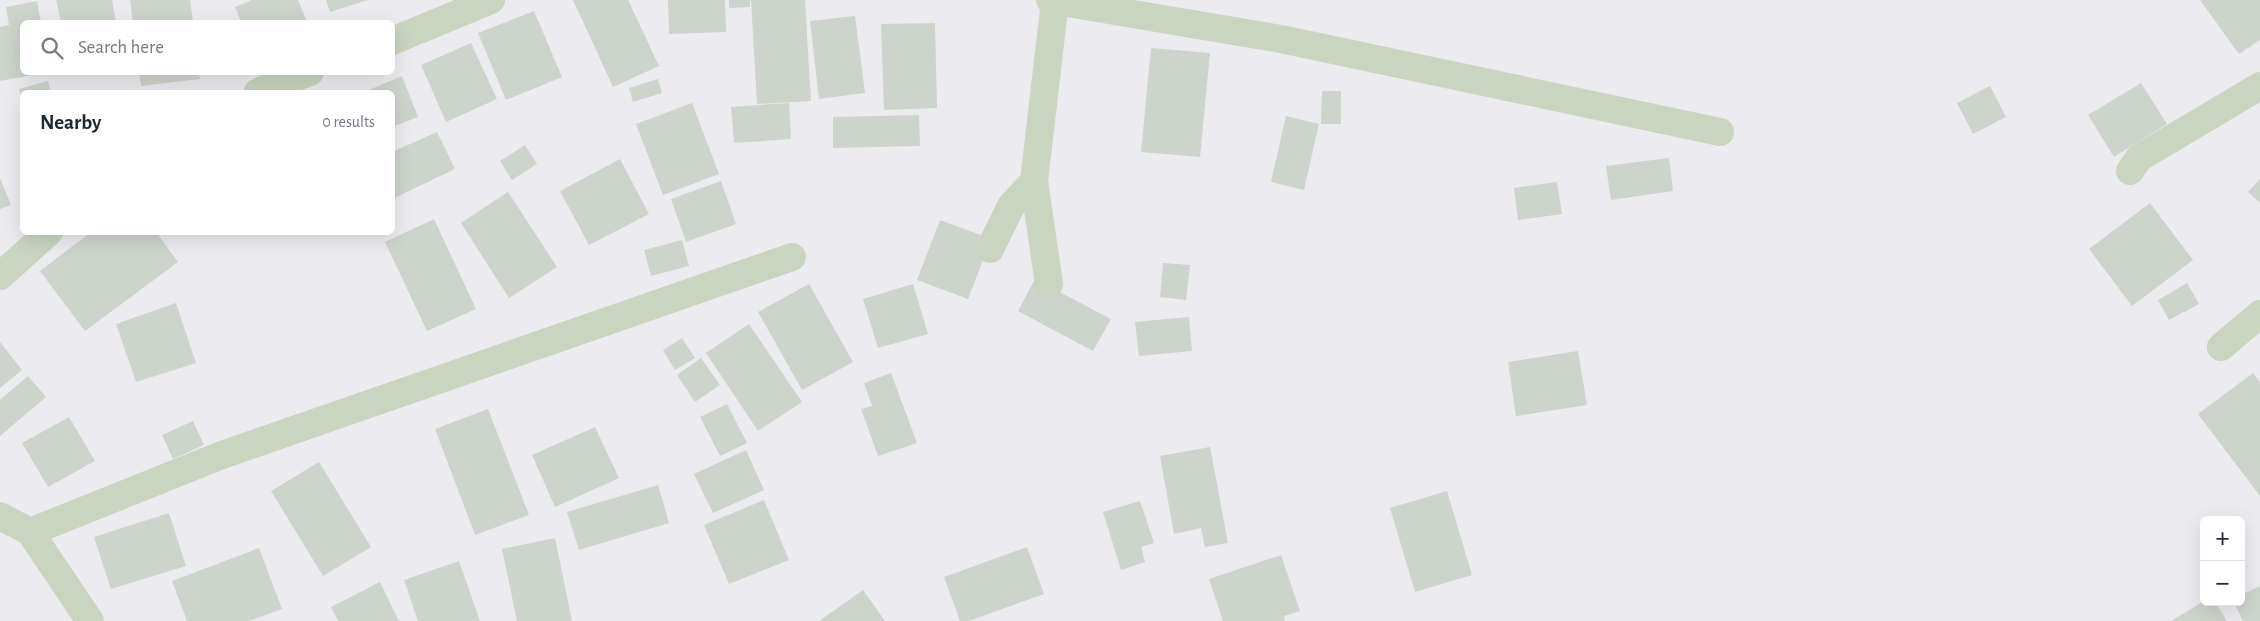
<!DOCTYPE html>
<html lang="en">
<head>
<meta charset="utf-8">
<style>
  :root { --surface:#fff; --page:#f2f2f3; --text:#1f2937; --muted:#747a83; --line:#e0e1e3 }
  body { margin:0; font-family:"Alegreya Sans",sans-serif; background:var(--page); color:var(--text) }
  .controls { position:absolute; right:15px; bottom:15px; display:grid; overflow:hidden; border-radius:8px; box-shadow:0 5px 20px #0002 }
  .controls button { width:45px; height:45px; display:grid; place-items:center; padding:0; border:0; border-bottom:1px solid var(--line); background:var(--surface); color:var(--text); font:25px sans-serif }
  .list { margin:0; padding:0; list-style:none }
  h2 { display:flex; justify-content:space-between; align-items:center; height:65px; margin:0; padding:0 20px; font-size:21px }
  h2 small { font-size:16px; font-weight:400; color:var(--muted) }
  .icon { flex:none; width:28px; height:28px; fill:none; stroke:currentColor; stroke-width:2; stroke-linecap:round; stroke-linejoin:round }
  .map { position:relative; flex:none; width:2260px; height:621px; overflow:hidden }
  .search { position:absolute; background:var(--surface); box-shadow:0 5px 20px #0002; left:20px; top:20px; width:375px; height:55px; display:flex; align-items:center; gap:12px; box-sizing:border-box; padding:0 18px; border-radius:8px; color:var(--muted); font-size:19px }
  .panel { position:absolute; background:var(--surface); box-shadow:0 5px 20px #0002; left:20px; top:90px; width:375px; height:145px; border-radius:8px }
  .map>svg:first-child { display:block }
</style>
</head>
<body>
<div class="map">
<svg width="2260" height="621" viewBox="0 0 2260 621">
  <rect width="100%" height="100%" fill="#ecebef"/>
  <path fill="#cdd4cb" d="M56 0H112L116 22H61Z
    M130 0H190L193 22H133Z
    M252 0H298L307 22H241L235 7Z
    M326 0H368L330 12Z
    M573 0H628L659 66 613 87Z
    M668 0H725L726 32 669 34Z
    M729 0H750V7L729 8Z
    M751 0H805L811 101 757 104Z
    M2200 0H2260V40L2239 54Z
    M37 1 41 22H22V72L43 73 0 81V27L9 25 6 7Z
    M534 11 562 77 506 100 478 33Z
    M855 16 865 93 819 99 810 21Z
    M935 23 937 108 884 110 881 24Z
    M471 43 497 99 446 122 421 65Z
    M1151 48 1210 53 1200 157 1141 152Z
    M139 72H199L200 79 141 86Z
    M402 76 418 117 392 127V92H364Z
    M658 79 662 93 633 102 629 88Z
    M48 81 51 92H22V100L19 89Z
    M2141 83 2167 124 2114 157 2088 115Z
    M1990 86 2006 117 1973 134 1957 103Z
    M1322 91H1341V124H1321Z
    M692 103 719 174 663 195 636 124Z
    M789 103 791 139 734 143 731 107Z
    M919 115 920 146 833 148V117Z
    M1286 116 1319 124 1304 190 1271 182Z
    M437 132 455 169 392 199V152Z
    M525 145 537 164 512 180 500 161Z
    M1669 158 1673 191 1611 200 1606 166Z
    M620 159 649 214 589 245 560 191Z
    M0 178 11 205 0 209Z
    M2260 179V203L2248 192Z
    M721 181 736 224 686 242 671 199Z
    M1557 182 1562 214 1518 220 1514 188Z
    M508 192 557 267 509 298 461 223Z
    M2150 203 2193 260 2132 306 2089 249Z
    M434 219 476 309 427 331 385 242Z
    M940 220 991 239 968 299 917 280Z
    M91 232H156L178 262 85 331 40 271Z
    M682 240 689 266 651 276 644 250Z
    M1163 263 1190 265 1186 300 1160 297Z
    M1035 279 1111 319 1093 351 1018 311Z
    M2187 283 2199 304 2169 320 2158 300Z
    M809 284 853 362 802 390 758 312Z
    M913 284 928 334 878 348 863 299Z
    M176 303 196 363 136 382 116 324Z
    M1189 317 1192 351 1139 356 1135 322Z
    M749 324 802 402 758 431 706 353Z
    M682 338 695 358 675 370 663 350Z
    M0 342 22 370 0 388Z
    M1578 351 1587 405 1516 416 1508 362Z
    M701 358 720 385 695 402 677 375Z
    M891 373 917 443 878 456 861 409 872 406 864 383Z
    M2253 373 2260 382V496L2198 414Z
    M28 376 46 397 0 436V400Z
    M727 404 747 443 720 456 700 417Z
    M488 409 529 515 475 535 435 429Z
    M69 417 95 461 48 487 22 443Z
    M193 421 204 445 173 459 162 435Z
    M595 427 619 478 555 507 532 455Z
    M1210 447 1228 543 1205 547 1201 528 1174 534 1160 456Z
    M746 450 764 490 713 513 694 474Z
    M319 462 371 547 323 576 271 491Z
    M658 485 669 523 579 550 567 512Z
    M1447 491 1472 575 1415 592 1390 508Z
    M764 500 789 560 729 584 704 525Z
    M1140 501 1154 543 1141 547 1145 562 1121 570 1103 512Z
    M169 513 186 566 111 589 94 537Z
    M555 538 572 621H517L502 549Z
    M1027 547 1044 594 969 621H960L944 577Z
    M259 548 282 609 249 621H187L172 581Z
    M1281 555 1300 611 1284 616 1285 621H1223L1209 579Z
    M459 561 480 621H418L404 580Z
    M380 582 399 621H338L331 607Z
    M2260 586V621H2243L2234 602H2241V595Z
    M863 590 885 621H819Z
    M2204 601 2215 602 2227 621H2171Z"/>
  <g fill="none" stroke-linecap="round" stroke-linejoin="round">
    <path stroke="#c9d4c1" stroke-width="28" d="M1050 0 1281 39 1720 132
      M392 41 491 0
      M258 92 310 72
      M2130 171 2139 158 2260 86
      M990 249 1011 206 1034 181
      M0 276 49 232
      M1049 284 1034 181 1055 1
      M2221 347 2260 314
      M0 516 30 532 90 621
      M30 532 222 455 792 257"/>
  </g>
</svg>
<div class="controls">
<button>+</button>
<button>−</button>
</div>
<div class="search"><svg class="icon" aria-label="search" viewBox="0 0 24 24"><circle cx="10" cy="10" r="6"/><path d="M15 15l6 6"/></svg>Search here</div>
<section class="panel">
<h2>Nearby<small>0 results</small></h2>
<ul class="list">
</ul>
</section>
</div>
</body>
</html>
